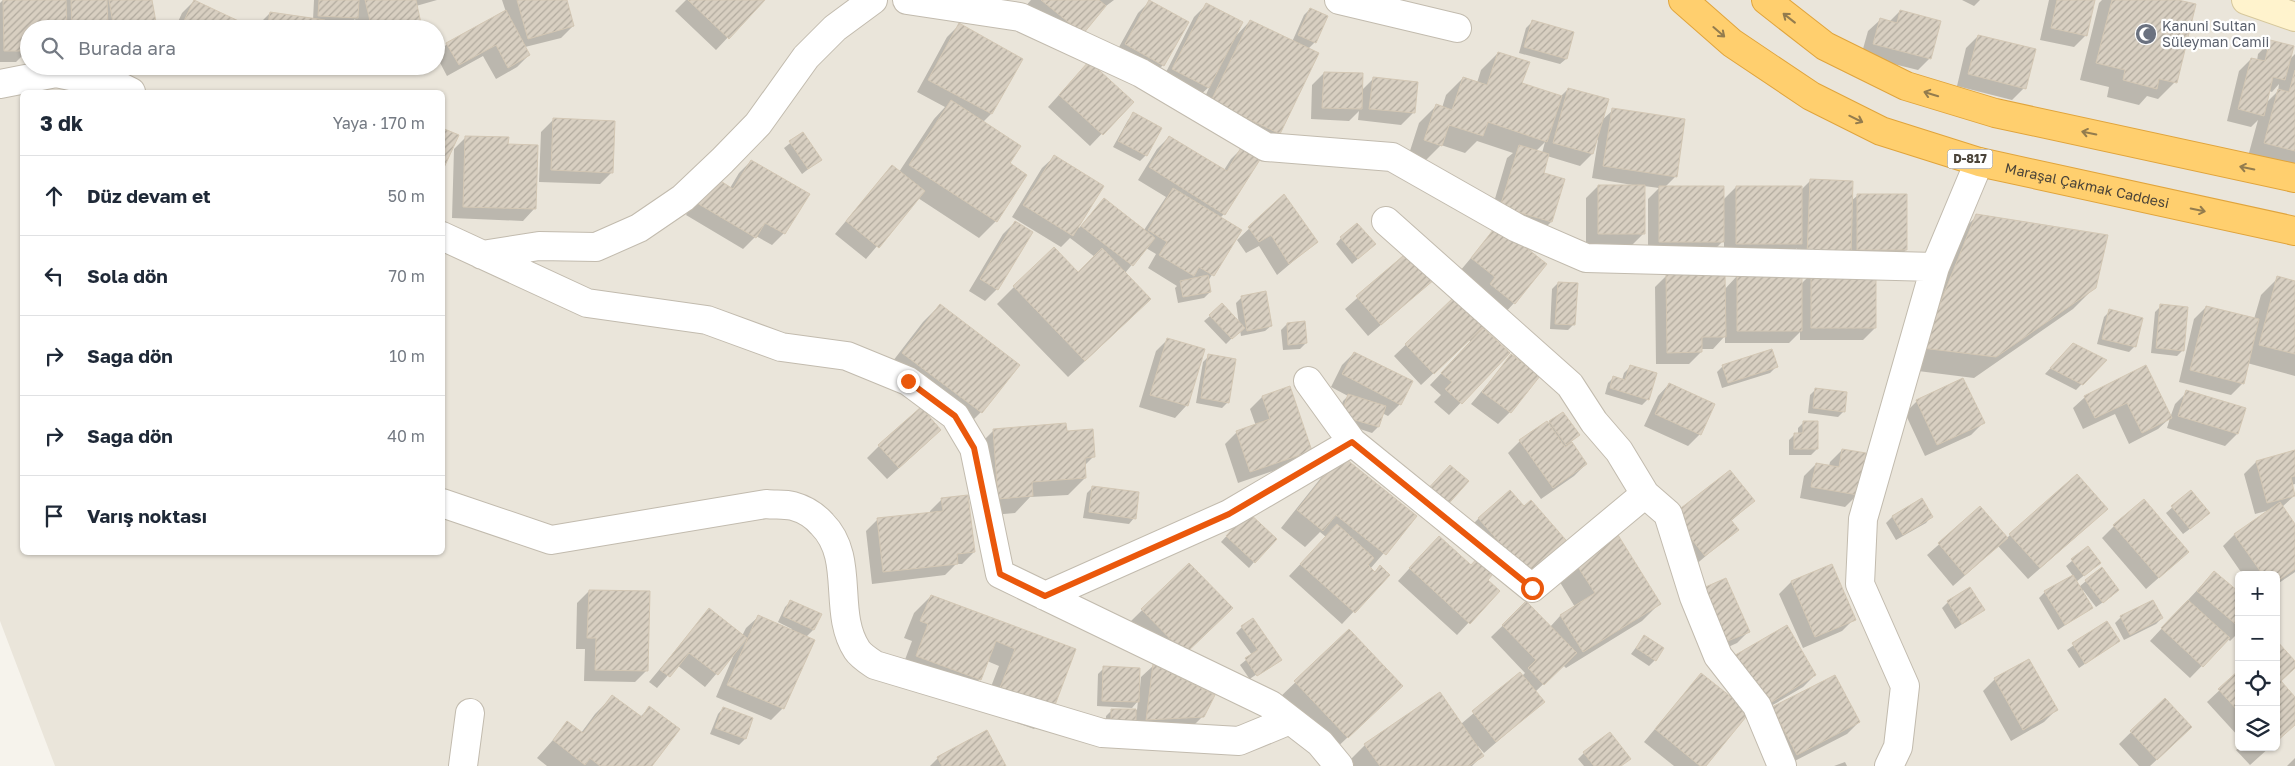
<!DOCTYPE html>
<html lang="tr">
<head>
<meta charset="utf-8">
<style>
  :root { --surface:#fff; --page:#f2f2f3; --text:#1f2937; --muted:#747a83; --line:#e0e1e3 }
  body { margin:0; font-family:"Golos Text",sans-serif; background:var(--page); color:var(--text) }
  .controls { position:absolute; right:15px; bottom:15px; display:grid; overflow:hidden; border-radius:8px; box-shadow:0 1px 4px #0004 }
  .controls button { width:45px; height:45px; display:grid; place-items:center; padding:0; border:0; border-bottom:1px solid var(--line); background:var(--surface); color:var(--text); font:25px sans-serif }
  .stop { position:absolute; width:15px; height:15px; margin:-11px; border:4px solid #ea580c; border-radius:50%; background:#fff }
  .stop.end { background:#ea580c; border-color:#fff; box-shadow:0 1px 5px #0008 }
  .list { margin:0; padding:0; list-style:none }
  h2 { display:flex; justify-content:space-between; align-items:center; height:65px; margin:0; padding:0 20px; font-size:21px }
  h2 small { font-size:16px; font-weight:400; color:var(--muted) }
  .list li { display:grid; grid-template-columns:32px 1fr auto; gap:15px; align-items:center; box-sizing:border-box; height:80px; padding:0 20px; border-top:1px solid var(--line) }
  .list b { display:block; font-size:19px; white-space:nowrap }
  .list em { font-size:16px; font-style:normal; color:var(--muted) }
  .icon { flex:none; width:28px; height:28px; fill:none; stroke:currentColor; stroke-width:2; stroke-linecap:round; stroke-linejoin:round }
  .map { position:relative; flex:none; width:2295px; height:766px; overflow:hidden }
  .search { position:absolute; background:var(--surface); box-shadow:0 1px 4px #0004; left:20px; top:20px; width:425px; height:55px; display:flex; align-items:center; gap:12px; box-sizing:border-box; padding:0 18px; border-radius:28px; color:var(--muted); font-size:19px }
  .panel { position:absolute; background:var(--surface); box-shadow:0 1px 4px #0004; left:20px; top:90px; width:425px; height:465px; border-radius:8px }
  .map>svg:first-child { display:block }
</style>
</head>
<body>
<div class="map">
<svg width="2295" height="766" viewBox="0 0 2295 766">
  <defs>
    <pattern id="building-hatch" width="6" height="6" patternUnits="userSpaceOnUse" patternTransform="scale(1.25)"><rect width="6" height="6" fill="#d8cfc1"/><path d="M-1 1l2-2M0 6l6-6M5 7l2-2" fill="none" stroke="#b1aa9e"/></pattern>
  </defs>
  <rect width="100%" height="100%" fill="#f6f3ec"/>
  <path fill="#eae5da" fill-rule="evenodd" d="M0 0H2295V766H55L0 621ZM29 29H436V66H29ZM22 92H442V552H22ZM2239 575H2276V747H2239Z"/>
  <path fill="#0003" fill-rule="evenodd" d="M3 0H151L155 22 147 29H29L28 50 16 62H0V3Z
    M314 0H437L416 6 420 29H358L355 19 351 23 324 22 323 29H257L258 25 270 13 313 20Z
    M502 0H566L573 26 561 38 525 47 529 55 517 67 496 79 483 56 447 76 436 55 447 44 506 12Z
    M686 0H763L716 50 675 11Z
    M1031 0H1114L1102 9 1082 33 1024 8Z
    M1962 0H1980L1974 6Z
    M2049 0H2094L2086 35 2074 47 2040 40Z
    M2102 0H2173L2175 82 2158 99 2147 96 2139 105 2107 97 2109 87 2080 80 2099 3Z
    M194 1 242 29H187L177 24 182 13Z
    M1150 1 1163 65 1151 77 1114 56 1138 13Z
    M1206 5 1234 38 1250 21 1292 42 1304 15 1310 9 1326 16 1315 42 1308 49 1279 133 1262 150 1195 118 1210 86 1196 99 1161 82 1194 17Z
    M1900 11 1930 58 1918 70 1861 56 1868 31 1880 20 1889 22Z
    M1532 22 1566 59 1560 64 1519 53 1526 28Z
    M959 25 1022 59 991 114 983 122 1008 164 996 221 979 238 918 198 866 259 835 234 892 166 899 172 934 119 945 107 917 92 947 37Z
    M1978 36 2024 88 2012 100 1957 86 1966 48Z
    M2270 42 2289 60 2295 54V173L2247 160 2258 120 2251 127 2227 121 2239 71 2251 59 2257 61 2258 54ZM2279 84 2278 91 2266 103 2269 91 2272 92Z
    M1498 53 1521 84 1560 97 1568 89 1601 121 1613 110 1675 177 1665 187 1723 200 1736 187 1801 190 1811 180 1851 201 1857 196 1906 250 1894 262 1796 267 1797 248 1789 256H1724V240L1711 253H1648V199L1659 188 1644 186V233L1632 245H1586V198L1598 186H1638L1592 178 1598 140 1596 139 1592 154 1580 166 1547 156 1542 173 1551 222 1539 234 1489 219 1507 158 1513 153 1477 141 1465 153 1441 145 1424 162 1408 157 1419 123 1436 106 1442 108 1446 95 1463 78 1477 83 1481 70ZM1545 142 1542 153 1536 151Z
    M1324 73 1362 90 1373 79 1413 113 1401 125 1358 120 1359 111 1349 121 1311 119 1312 85Z
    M1077 75 1132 102 1090 146 1048 107Z
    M1134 114 1146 155 1140 161 1113 147 1128 120Z
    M553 120 612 172 600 184 539 182 541 132Z
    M803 133 820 160 802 174 784 148Z
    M466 137 507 145 534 209 523 221 452 218 454 149Z
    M1169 137 1224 170 1231 159 1243 147 1224 214 1220 218 1240 231 1208 281 1210 292 1204 298 1178 303 1175 288 1177 286 1148 268 1156 254 1146 248 1125 273 1133 316 1068 377 997 304 1014 287 1078 274 1095 257 1070 238 1061 247 1012 217 1042 168 1054 157 1077 227 1079 228 1104 199 1144 230 1166 197 1138 180 1157 149Z
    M751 161 784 233 772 245 756 236 743 249 686 215 701 190 730 188 739 173Z
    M1284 196 1317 241 1277 275 1259 246 1246 253 1237 240Z
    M1977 216 2095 287 2073 309 1974 378 1902 369 1955 237Z
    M1015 222 997 289 985 301 969 291 1003 234Z
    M1497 227 1514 303 1503 315 1479 297 1484 289 1460 271Z
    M1341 238 1368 250 1352 264 1336 244Z
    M1410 251 1434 279 1368 336 1345 309Z
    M1811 274 1875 328 1863 340H1800V332L1789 343H1725V336L1713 349H1701V352L1689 364H1656L1655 287 1667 275 1724 290 1737 276 1801 284Z
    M2278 278 2295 283V376L2247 363 2243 383 2231 395 2179 382 2194 319 2206 307 2254 319 2261 295Z
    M1558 283 1574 324 1568 330 1550 329 1552 289Z
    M1242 297 1271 326 1265 331 1241 336 1240 330 1226 344 1204 321 1210 316 1239 324 1236 303Z
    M1454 299 1508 353 1449 415 1434 402 1441 395 1430 385 1471 342 1469 340 1421 385 1394 356Z
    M940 305 981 412 964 429 886 370 923 322Z
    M2161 306 2183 350 2177 356 2151 353 2155 312Z
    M2110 311 2135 346 2129 352 2097 344 2104 317Z
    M1287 324 1306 343 1300 349 1283 350 1281 330Z
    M1168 339 1203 350 1186 406 1175 418 1139 407 1156 351Z
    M2067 350 2105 360 2076 390 2045 374Z
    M1354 353 1400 404 1388 416 1382 413 1378 427 1372 433 1336 421 1343 401 1348 396 1331 387 1342 365Z
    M1209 356 1228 402 1222 408 1196 403 1203 362Z
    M1511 356 1510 412 1498 424 1471 404Z
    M1723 366 1776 367 1770 373 1722 388 1717 372Z
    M1630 367 1648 399 1642 405 1605 394 1608 383 1614 377 1622 380 1624 373Z
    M2146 367 2170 418 2175 404 2187 392 2237 434 2225 446 2167 428 2170 418 2158 429 2129 444 2115 414 2083 429 2073 408 2085 397Z
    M1669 384 1700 434 1688 446 1644 426 1658 396Z
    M1816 389 1844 411 1838 417 1808 413 1810 395Z
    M1262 397 1310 451 1299 462 1238 483 1225 444 1237 432 1256 426 1250 409Z
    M1917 401 1983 423 1971 435 1925 456 1905 413Z
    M1550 422 1578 435 1571 442 1586 464 1574 476 1541 499 1508 453 1520 441Z
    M1804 422 1817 449 1811 455H1789V440L1795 434H1798V428Z
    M994 430 1065 432 1093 457 1084 466 1085 478 1068 495 1030 497 1015 513 981 516 977 447Z
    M928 442 887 479 867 458 879 446Z
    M1842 450 1857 495 1845 507 1800 498 1804 476 1816 464 1829 466 1830 462Z
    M2295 452V484L2291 485 2294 496 2282 507 2295 526V572L2276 585V575H2243L2223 546 2235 534 2270 510 2255 514 2244 474 2256 462Z
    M1341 457 1415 517 1370 569 1374 573 1388 575 1342 624 1289 576 1326 537 1320 532 1305 547 1281 528 1324 474Z
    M1093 487 1134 518 1129 524 1083 518 1087 493Z
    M2191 491 2203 519 2183 534 2166 513Z
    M942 499 974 552 962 564H956L945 575 872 584 866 531 878 519 930 513V511Z
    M1921 500 1931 517 1926 523 1896 540 1886 523 1892 517Z
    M1754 501 1731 521 1737 529 1693 567 1661 528Z
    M1980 508 2006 539 2010 535 2094 521 2028 579 1998 546 1953 586 1927 555Z
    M1479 518 1559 558 1522 592 1467 530Z
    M1242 519 1254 562 1249 568 1221 542Z
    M2114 526 2188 552 2146 589 2102 538Z
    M2087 548 2099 563 2076 582 2079 587 2086 581 2112 596 2096 607 2083 590 2081 591 2092 607 2058 630 2039 598 2045 592 2073 576 2066 566Z
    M1427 549 1486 580 1498 591 1457 635 1398 581Z
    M1575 562 1659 604 1642 621 1566 668 1563 665 1535 692 1543 702 1484 753 1478 746 1477 747 1482 756 1472 766H1351L1348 762 1365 745 1461 724 1520 674 1522 676 1525 673 1491 637 1526 603 1550 627 1560 616 1575 607 1558 579Z
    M1189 564 1172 665 1130 622Z
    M1831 566 1854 619 1842 631 1803 648 1779 594 1791 582Z
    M2214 572 2239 594V632L2230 641 2228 639 2190 678 2150 641Z
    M1702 590 1749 631 1737 643 1713 654Z
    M589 591 647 670 635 682 584 681 585 649H576L577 603Z
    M931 596 1075 650 1051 712 1034 729 982 710 999 666 987 661 980 679 963 696 900 673 912 641 904 638 914 613Z
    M791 601 820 615 813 630 806 637 783 708 771 720 716 697 735 652 705 687 677 665 657 688 649 682 709 610 742 636 746 628 758 617 791 631 792 629 778 622 785 607Z
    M1948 602 1983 610 1955 629 1942 608Z
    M2121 617 2162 618 2156 624 2124 640 2115 623Z
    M2106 622 2118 641 2079 668 2067 650Z
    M1242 627 1280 659 1251 678V681L1240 665 1252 655 1236 633Z
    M1349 631 1384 703 1330 754 1278 699Z
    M1644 637 1655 660 1649 666 1631 654Z
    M1153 666 1203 716 1191 728H1106V716L1112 710H1137L1138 701 1132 708 1097 706 1098 674 1104 668 1140 688 1141 677Z
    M2239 672V737L2207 702Z
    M1701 674 1742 707 1815 675 1803 687 1749 719 1747 714 1705 766H1674L1644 742Z
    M1995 679 2056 710 2044 722 2011 741 1983 691Z
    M612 697 640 717 649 708 650 766H547L537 758 568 723 581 733 595 714Z
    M2164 700 2179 739 2150 766H2139L2119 744Z
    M723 708 752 719 745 739 739 745 710 734 718 714Z
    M1773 708 1859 722 1847 734 1785 766Z
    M2240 747H2270L2250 765 2236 750Z
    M1584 753 1621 766H1584L1578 759Z
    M938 758 1005 766H930Z
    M2295 758V766H2287Z
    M1845 762 1847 766H1834Z"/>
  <path fill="url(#building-hatch)" stroke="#d3c7b4" d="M3 0H66L67 29H29V51H4Z
    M71 0H107L108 29H72Z
    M109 0H152L156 22 114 29Z
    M194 0 245 24 243 29 181 27Z
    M319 0H359L358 18 318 16Z
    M365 0H416L422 28 372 29Z
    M517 0H567L574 26 528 39Z
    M688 0H765L729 39Z
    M1041 0H1099L1106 6 1083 34Z
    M1149 0 1189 22 1164 66 1125 44Z
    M2057 0H2095L2087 36 2051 28Z
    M2112 0H2178L2196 4 2177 83 2159 79 2157 89 2123 80 2125 70 2096 63Z
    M1206 3 1243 22 1209 88 1172 69Z
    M1310 8 1328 16 1316 43 1298 35Z
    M506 10 530 55 508 68 496 45 459 65 446 43Z
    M1900 10 1941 21 1931 59 1873 44 1880 18 1897 23Z
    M270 12 325 20 324 29H267Z
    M1250 20 1319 53 1280 134 1211 101Z
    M1532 20 1574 32 1567 59 1524 47Z
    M959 23 1023 59 992 114 928 80Z
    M1978 35 2036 49 2026 89 1968 74Z
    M2270 40 2294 46 2285 80 2273 77 2264 116 2238 109 2251 58 2265 61Z
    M1498 52 1530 62 1522 83 1562 96 1547 142 1488 122 1483 136 1449 125 1442 146 1424 140 1436 104 1452 110 1463 77 1487 85Z
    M1089 61 1134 102 1103 135 1059 95Z
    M2295 70V151L2264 143 2278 89 2289 92Z
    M1324 72 1363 73 1362 109 1322 108Z
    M1373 77 1418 82 1415 113 1369 109Z
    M1568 88 1609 99 1593 154 1553 143Z
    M951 100 1021 146 1010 163 1027 175 997 222 909 165Z
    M1612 108 1685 119 1677 177 1603 166Z
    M1133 112 1162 128 1147 156 1118 141Z
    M553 118 615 121 613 173 551 170Z
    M442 128 459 135 442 172Z
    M803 132 822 160 808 169 789 141Z
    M465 136 509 137 508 144 538 145 536 209 463 207Z
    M1169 136 1227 171 1242 146 1261 158 1225 215 1149 167Z
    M1519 145 1549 154 1544 173 1565 179 1552 222 1500 207Z
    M1054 155 1104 186 1073 236 1023 205Z
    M751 160 810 194 785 234 765 223 756 238 697 203 713 176 733 189Z
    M892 165 925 191 879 248 846 221Z
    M1810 179 1853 181 1851 257 1807 256Z
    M1598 185H1645V234H1598Z
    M1659 186H1724V242H1659Z
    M1736 186H1802V244H1736Z
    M1173 188 1242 230 1214 276 1199 267 1194 276 1159 255 1167 242 1148 230Z
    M1284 194 1318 242 1289 264 1271 235 1259 242 1248 227Z
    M1857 194H1907V250H1857Z
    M1104 198 1155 238 1133 266 1081 226Z
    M1976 214 2108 235 2096 288 1996 357 1922 348Z
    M1015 221 1033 232 998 290 980 279Z
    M1357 223 1376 244 1358 259 1340 237Z
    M1497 225 1547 264 1515 304 1490 284 1495 277 1471 258Z
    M1054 247 1078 272 1102 248 1151 299 1085 361 1013 286Z
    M1410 250 1435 279 1381 325 1356 296Z
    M1811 272H1876V328H1811Z
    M1666 274H1725L1726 337H1702V352L1667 353Z
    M1208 275 1211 292 1183 297 1180 281Z
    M1737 275H1802V331H1737Z
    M2277 276 2295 281V354L2259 345Z
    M1558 282 1578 283 1575 325 1555 324Z
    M1266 291 1272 326 1247 331 1241 296Z
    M1454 297 1483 327 1434 374 1405 344Z
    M1222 303 1245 328 1232 339 1209 315Z
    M940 304 1020 365 982 413 902 353Z
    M2160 304 2188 307 2184 351 2156 348Z
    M2206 306 2259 319 2244 384 2190 370Z
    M2109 309 2143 318 2136 347 2102 339Z
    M1305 321 1307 343 1288 345 1287 323Z
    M1483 328 1510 353 1462 404 1445 389 1452 382 1441 373Z
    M1167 338 1205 349 1188 406 1150 395Z
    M2073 343 2107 360 2083 385 2050 368Z
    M1772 349 1778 367 1728 383 1722 365Z
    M1354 352 1413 381 1401 405 1342 374Z
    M1208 354 1236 359 1229 403 1201 398Z
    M1511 354 1540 376 1511 413 1482 392Z
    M1630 365 1657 373 1649 400 1610 388 1613 376 1625 380Z
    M2146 365 2172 418 2142 433 2127 403 2095 418 2084 396Z
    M1963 378 1985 423 1937 445 1916 400Z
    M1669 383 1715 404 1701 435 1655 414Z
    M1290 386 1312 451 1250 472 1236 431 1270 419 1262 396Z
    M1815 388 1847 392 1845 412 1813 408Z
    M2186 390 2246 408 2238 434 2178 416Z
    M1348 394 1386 406 1379 427 1341 416Z
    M921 407 941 430 899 468 878 445Z
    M1563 412 1580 435 1566 445 1549 421Z
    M1547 421 1565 447 1572 442 1587 464 1553 488 1519 440Z
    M1803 421H1818V449H1794V433H1803Z
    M1066 423 1067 431 1093 429 1095 457 1085 458 1086 478 1032 482 1033 496 998 499 993 429Z
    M1842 449 1866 453 1858 495 1811 487 1816 463 1839 467Z
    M2295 450V476L2291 477 2295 496 2267 503 2256 461Z
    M1341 455 1417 516 1386 555 1336 515 1323 531 1297 510Z
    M1450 465 1469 481 1443 510 1424 493Z
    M1730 470 1755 501 1731 520 1739 530 1705 556 1672 515Z
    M2077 474 2108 509 2040 568 2009 534Z
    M1092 486 1139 492 1136 519 1089 512Z
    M1510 490 1524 506 1531 500 1572 547 1534 581 1478 518Z
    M2191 490 2210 513 2190 529 2171 506Z
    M968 495 975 552 957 554 958 564 883 572 877 518 943 511 941 498Z
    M1922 498 1933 517 1903 535 1892 516Z
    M2144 499 2189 552 2159 578 2113 525Z
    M2280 502 2295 524V569L2276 582V575H2263L2234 534Z
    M1980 506 2008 538 1965 575 1938 543Z
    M1248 512 1277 539 1255 563 1226 536Z
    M1337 524 1374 558 1368 565 1375 572 1380 565 1390 575 1355 613 1300 564Z
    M1618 535 1661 604 1583 652 1560 615 1595 593 1574 561Z
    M1439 536 1471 565 1480 555 1497 569 1488 580 1500 591 1470 624 1409 568Z
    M2088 546 2101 563 2084 576 2071 559Z
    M1189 563 1233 608 1185 654 1141 609Z
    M1832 564 1856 620 1815 637 1791 581Z
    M2102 567 2119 590 2103 603 2085 580Z
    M2214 571 2239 592V627L2197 591Z
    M2073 575 2093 608 2065 625 2044 591Z
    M1726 578 1750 632 1725 642 1701 589Z
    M1970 587 1985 610 1962 624 1947 601Z
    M589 590 650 591 648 671 595 670 596 638H587Z
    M931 595 1076 649 1052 713 998 693 1015 649 996 641 981 680 916 656 928 624 920 621Z
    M790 600 822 614 814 630 783 616Z
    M2153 600 2163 618 2130 635 2120 616Z
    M2188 600 2230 638 2203 667 2161 628Z
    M1526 601 1577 653 1544 685 1528 668 1536 660 1502 625Z
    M709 608 747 638 718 675 689 653 670 677 660 670Z
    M758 615 815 640 784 709 727 685Z
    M1253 618 1282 660 1257 676 1245 658 1258 650 1241 626Z
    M2107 621 2120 641 2085 664 2072 643Z
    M1787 625 1816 675 1762 708 1732 657Z
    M1349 629 1403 686 1348 738 1294 681Z
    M1644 635 1664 648 1656 661 1636 648Z
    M2276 640 2295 661V668L2281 681 2295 697V725L2276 742Z
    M2029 659 2058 710 2023 730 1994 678Z
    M1153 664 1215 695 1204 717 1146 720Z
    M1103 666 1140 668 1139 702 1102 701Z
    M2239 670V712L2218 689Z
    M1520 672 1545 702 1496 742 1472 711Z
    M1701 673 1750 712 1706 766H1700L1655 729Z
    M1835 675 1860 722 1797 755 1772 707Z
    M1440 692 1484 756 1469 766H1380L1364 744Z
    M612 695 642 717 649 706 680 729 652 766H600L590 758 585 765 553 740 567 721 583 733Z
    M2165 698 2192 727 2157 760 2130 731Z
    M723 707 753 718 746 739 715 728Z
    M1111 709H1136V722H1111Z
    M987 730 1006 766H942L937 757Z
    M1610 732 1631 759 1621 766H1594L1583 752Z"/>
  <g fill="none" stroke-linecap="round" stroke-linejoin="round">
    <g stroke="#c2bbae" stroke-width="30">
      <path id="street" d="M907 0 1020 17 1141 73 1266 147 1392 157 1517 228 1586 258 1935 267
        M1339 0 1457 28
        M0 84 56 73 119 86 131 92
        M1386 221 1570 385 1594 422 1619 451 1645 494 1668 514 1694 597 1718 656 1757 706 1782 766
        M442 236 587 303 707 320 781 347 847 356 908 381 955 416 974 448 1000 574 1271 705 1320 743 1339 766
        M482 255 539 246 596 247 639 228 683 198 722 161 758 124 806 57 835 28 873 0
        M1308 381 1352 442 1532 588 1645 494
        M442 503 551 540 766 504C775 505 785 504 793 506 804 509 815 516 822 524 856 558 832 612 857 650 861 656 869 661 875 665L1102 733 1239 741 1290 720
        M1045 596 1229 514 1352 442
        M463 766 470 713
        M1889 766 1898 747 1905 686 1860 584 1863 519 1935 267 1979 162"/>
    </g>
    <g stroke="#d6c79b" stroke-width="30">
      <path id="secondary" d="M2246 0 2295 17"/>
    </g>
    <g stroke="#e0a43c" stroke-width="30">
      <g id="highway">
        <path id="s1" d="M1683 0 1732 43 1811 96 1881 131 1979 162 2295 231"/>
        <path d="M1766 0 1825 46 1906 86 1995 113 2295 178"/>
      </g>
    </g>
    <use href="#street" stroke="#fff" stroke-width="28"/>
    <use href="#secondary" stroke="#fff3cd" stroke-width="28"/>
    <use href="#highway" stroke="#ffcf6e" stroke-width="28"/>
  </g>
  <defs><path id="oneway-shaft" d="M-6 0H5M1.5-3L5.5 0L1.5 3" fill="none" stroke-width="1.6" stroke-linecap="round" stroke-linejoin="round" transform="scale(1.25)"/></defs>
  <g stroke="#937c4e">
    <use href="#oneway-shaft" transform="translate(1789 18) rotate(-142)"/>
    <use href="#oneway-shaft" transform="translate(1719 32) rotate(41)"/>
    <use href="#oneway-shaft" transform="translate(1931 94) rotate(-163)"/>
    <use href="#oneway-shaft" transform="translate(1856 119) rotate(26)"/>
    <use href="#oneway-shaft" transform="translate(2089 133) rotate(-168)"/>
    <use href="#oneway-shaft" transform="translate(2247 168) rotate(-168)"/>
    <use href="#oneway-shaft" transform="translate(2198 210) rotate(12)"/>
  </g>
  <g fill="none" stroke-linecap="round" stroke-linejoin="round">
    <path stroke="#ea580c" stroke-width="6" d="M908 381 955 416 974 448 1000 574 1045 596 1229 514 1352 442 1532 588"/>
  </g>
  <defs>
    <g id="mosque-disc" transform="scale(1.125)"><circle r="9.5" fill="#6b7280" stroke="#fff"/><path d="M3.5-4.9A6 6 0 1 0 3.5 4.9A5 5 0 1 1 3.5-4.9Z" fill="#fff"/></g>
  </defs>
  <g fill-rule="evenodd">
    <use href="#mosque-disc" x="2146" y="34"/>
  </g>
  <g text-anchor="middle" stroke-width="4.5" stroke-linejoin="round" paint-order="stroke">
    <rect fill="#fff" stroke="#817c74" stroke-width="1" x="1947.5" y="149.5" width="45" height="19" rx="4"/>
    <g font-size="12" font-weight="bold" fill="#4b4439">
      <text x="1970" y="163">D-817</text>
    </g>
    <g font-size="14" fill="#5b616d" stroke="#fff" text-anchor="start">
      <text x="2162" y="31">Kanuni Sultan<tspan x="2162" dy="16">Süleyman Camii</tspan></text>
    </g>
    <g font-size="14" fill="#4b4439" stroke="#fff">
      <text dy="5" stroke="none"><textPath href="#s1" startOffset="452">Maraşal Çakmak Caddesi</textPath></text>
    </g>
  </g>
</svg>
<div class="controls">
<button>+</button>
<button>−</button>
<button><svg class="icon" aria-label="locate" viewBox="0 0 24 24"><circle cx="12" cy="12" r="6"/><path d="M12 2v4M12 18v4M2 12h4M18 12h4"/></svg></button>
<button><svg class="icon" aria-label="layers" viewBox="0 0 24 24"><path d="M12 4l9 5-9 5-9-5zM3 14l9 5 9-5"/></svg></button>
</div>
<div class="stop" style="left:1532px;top:588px"></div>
<div class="stop end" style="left:908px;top:381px"></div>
<div class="search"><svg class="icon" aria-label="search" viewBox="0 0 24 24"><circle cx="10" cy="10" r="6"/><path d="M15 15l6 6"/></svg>Burada ara</div>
<section class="panel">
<h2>3 dk<small>Yaya · 170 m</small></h2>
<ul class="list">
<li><svg class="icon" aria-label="ahead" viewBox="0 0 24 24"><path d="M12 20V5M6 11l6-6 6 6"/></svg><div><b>Düz devam et</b></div><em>50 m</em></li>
<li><svg class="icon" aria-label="left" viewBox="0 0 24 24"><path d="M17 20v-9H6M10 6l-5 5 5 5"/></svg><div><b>Sola dön</b></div><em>70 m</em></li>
<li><svg class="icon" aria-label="right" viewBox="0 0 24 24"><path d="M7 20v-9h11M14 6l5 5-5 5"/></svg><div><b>Sağa dön</b></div><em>10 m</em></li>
<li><svg class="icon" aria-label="right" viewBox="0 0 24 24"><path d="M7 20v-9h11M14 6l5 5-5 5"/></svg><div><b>Sağa dön</b></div><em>40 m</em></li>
<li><svg class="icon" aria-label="arrive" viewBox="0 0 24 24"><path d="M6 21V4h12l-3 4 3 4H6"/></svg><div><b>Varış noktası</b></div></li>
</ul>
</section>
</div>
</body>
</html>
